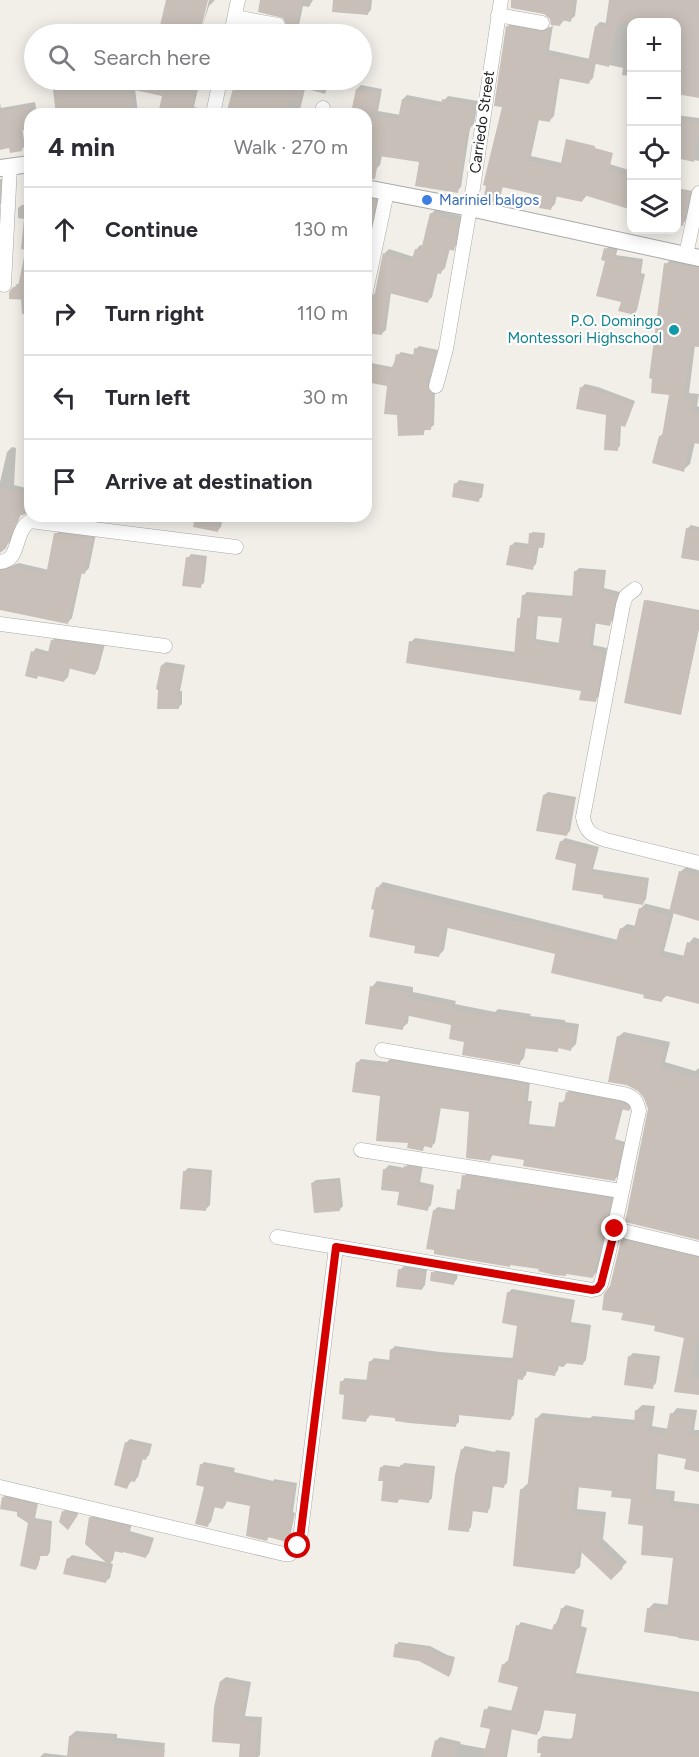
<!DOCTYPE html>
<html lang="en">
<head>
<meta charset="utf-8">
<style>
  :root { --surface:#fff; --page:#f2f2f3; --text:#2b2b33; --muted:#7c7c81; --line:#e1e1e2 }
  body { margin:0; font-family:Figtree,sans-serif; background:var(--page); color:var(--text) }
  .controls { position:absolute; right:18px; top:18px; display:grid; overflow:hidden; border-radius:12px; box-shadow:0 3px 15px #0003 }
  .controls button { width:54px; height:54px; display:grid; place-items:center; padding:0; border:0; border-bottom:2px solid var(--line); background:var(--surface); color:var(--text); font:30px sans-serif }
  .stop { position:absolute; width:18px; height:18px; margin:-14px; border:4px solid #d40000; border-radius:50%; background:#fff }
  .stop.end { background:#d40000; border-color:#fff; box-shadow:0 2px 6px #0008 }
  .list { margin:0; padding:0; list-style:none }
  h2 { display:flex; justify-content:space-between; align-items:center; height:78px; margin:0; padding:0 24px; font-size:26px }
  h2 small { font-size:20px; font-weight:400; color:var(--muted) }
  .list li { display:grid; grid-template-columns:39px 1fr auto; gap:18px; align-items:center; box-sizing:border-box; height:84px; padding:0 24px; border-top:2px solid var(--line) }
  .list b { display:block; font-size:22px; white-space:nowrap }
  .list em { font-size:20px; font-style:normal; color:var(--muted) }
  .icon { flex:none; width:33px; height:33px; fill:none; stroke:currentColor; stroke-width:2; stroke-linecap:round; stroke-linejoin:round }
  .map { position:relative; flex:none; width:699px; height:1757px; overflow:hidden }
  .search { position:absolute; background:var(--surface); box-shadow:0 3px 15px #0003; left:24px; top:24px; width:348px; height:66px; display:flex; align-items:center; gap:15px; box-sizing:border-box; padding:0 21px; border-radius:33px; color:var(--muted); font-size:22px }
  .panel { position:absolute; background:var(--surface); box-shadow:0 3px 15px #0003; left:24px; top:108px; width:348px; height:414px; border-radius:18px }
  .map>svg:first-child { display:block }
</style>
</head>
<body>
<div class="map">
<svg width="699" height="1757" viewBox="0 0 699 1757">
  <rect width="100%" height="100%" fill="#f2efe9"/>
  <path fill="#0003" fill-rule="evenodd" d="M168 0H206L200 26H203L198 28 197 34H134L135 30 139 26 161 30Z
    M209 0H215L209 6 203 25Z
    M263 0H313L309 7 303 6 298 30 294 33 286 31 289 26 284 17Z
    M334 0H372L371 10 367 14Z
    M513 0H577L575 16 570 20 565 19 560 25 545 13Z
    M611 0H699V92L676 22H632V76L622 75 623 68 596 62 593 78 589 82 560 77 554 116 549 121 539 119 531 156 562 163 568 151 632 171V209L587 195 582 201 557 195 555 204 550 209 543 195 503 186 500 197 496 201 504 106 508 26 512 22 546 28 551 27 553 25 549 50 590 59 596 26 600 22 607 23Z
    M78 28 104 33 103 34H74Z
    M57 80H200L194 107 208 110 210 114H159L164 95 135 88 138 114H58L54 83Z
    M242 80H331L328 88 324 93 309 88 308 90 305 89 299 114H226L235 86 241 82Z
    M361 85 382 89 378 111 401 115 403 99 407 95 443 102 448 96 478 101 474 124 470 128 461 187 457 191 421 161 382 155 380 165 376 169 366 167V114H351L357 89Z
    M35 102 37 114H30V127L22 128 25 146 21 150 10 147 0 148V103L1 108Z
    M676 115 699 118V161L678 157 676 159Z
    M0 179H2V203L0 204Z
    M676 188 693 191 687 219 682 224 676 223Z
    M366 193 379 196 366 260Z
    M22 205H30V334H27L28 314H22L21 298 14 288 17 284H20L27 250 21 249 24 219 18 218V208Z
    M435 210 462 216 457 245 453 249 450 248 445 268 441 272H438L432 297 428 301 391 292 386 330 381 334 366 331V294L370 296 376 294 385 253 389 249 414 257 416 250 420 245 423 246 431 214Z
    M609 246 618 248 616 255 643 259 641 273 645 274 637 310 634 313 622 301 607 260 606 249Z
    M672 258 699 261V345H695L689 393 699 394 697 406 699 407V442H695L690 464 683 470 660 436 664 433 671 394 666 264Z
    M419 346 438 350 430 380V385L435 391 434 425 430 428H426L423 434 399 414 388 384 366 381V362L392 367 398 355 401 352 415 355 416 349Z
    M585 384 598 387 635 401 627 422 624 426 621 425 620 446 617 449 607 414 578 408 582 387Z
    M12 447 16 448 14 485 30 489V511L21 514 10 542 0 551V482L7 452Z
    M459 480 484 484 482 497 478 500 456 484Z
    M74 516H97L95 519Z
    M197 516H223L221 527 217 531Z
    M691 525 699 527V560L687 529Z
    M60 529 96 534 89 568 84 573 82 572 72 618 68 622 0 592V565L8 567 19 563 49 570 56 534Z
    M532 532 545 533 544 545 539 546 536 564 532 568 511 546 515 542 530 544Z
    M191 554 207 556 204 583 200 586 188 558Z
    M579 568 606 570 604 588 620 592 613 620 609 624 596 622 593 645 607 648 599 696 595 700 582 690 411 642 415 638 516 652 518 619 522 615 523 596 527 592 574 596 575 572ZM538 614 564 616 560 643 536 639Z
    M647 600 699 610V629L681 713 646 601Z
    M56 637 105 644 98 670 95 674 70 667 68 677 64 681 39 675 36 678 33 652 36 648 50 652 52 641Z
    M166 662 185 665 180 691H182V704L178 708 162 665Z
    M548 792 576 797 570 831 566 835 544 795Z
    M565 838 599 847 593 869 649 878 646 899 643 903 671 910 680 872 686 867 699 871V919L674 912 664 951 685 956 689 943 694 937 699 939V1002L667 995 661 1001 557 953 448 926 444 950 438 956 417 945 378 887 383 882 618 940 621 929 627 924 636 926 640 909 646 903 604 897 605 894 577 863 561 842Z
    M377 981 413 987V992L456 1001 455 1004 495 1012 498 1009 531 1014 530 1016 565 1020V1022L579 1024 576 1044 571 1049 560 1047 557 1050 526 1047 524 1058 519 1063 466 1040 453 1024 409 1014 408 1023 402 1028 372 987Z
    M624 1032 670 1042 665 1062 695 1071 699 1068V1238L649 1109 618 1037Z
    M361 1059 387 1062 390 1059 410 1060 530 1082 528 1101H532L529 1124 556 1127 561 1103 566 1099 567 1093 570 1089 626 1100 632 1107 629 1110 623 1108 615 1139 625 1142 618 1176 615 1179 525 1159 493 1154 490 1160 470 1110 441 1107 435 1143 431 1146 426 1145 422 1149 409 1142 381 1094 357 1063Z
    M409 1163 423 1165 420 1182 434 1185 431 1205 427 1209 401 1191 385 1169 389 1165 405 1168Z
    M188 1168 212 1170 210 1205 206 1209 184 1172Z
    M468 1172 491 1175 490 1178 524 1183 526 1181 614 1195 597 1272 593 1276 434 1210 438 1207 456 1210 459 1190 462 1187 464 1176Z
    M340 1178 343 1206 339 1210 312 1183 316 1180Z
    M628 1235 699 1252V1394L676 1390 686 1337 624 1312 611 1287 622 1240Z
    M404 1266 427 1269 425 1285 422 1289 400 1270Z
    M436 1269 458 1273 457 1279 454 1283 433 1273Z
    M512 1289 575 1300 571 1322 591 1325 586 1360 582 1364 568 1362 564 1366 559 1365 558 1370 555 1374 527 1370 526 1375 522 1379 518 1378 514 1415 511 1418 459 1414V1422L455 1426 370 1414 369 1417 366 1420 346 1393 342 1382 345 1378 368 1380 370 1362 374 1358 390 1360 392 1349 395 1346 440 1352 514 1358 519 1324 508 1293Z
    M633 1353 660 1356 656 1383 652 1387 630 1356Z
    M642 1405 655 1406 652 1426 669 1429 672 1414 677 1408 697 1410 694 1430H699V1471L688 1458 658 1453 656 1489 675 1491 674 1501 699 1504V1640L649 1608 654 1603 669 1605 675 1556 645 1524 632 1497 613 1490 579 1486 577 1509 606 1512 603 1539 627 1562 611 1578 582 1551 580 1567 574 1572 521 1490 527 1484 529 1485 536 1419 542 1413 590 1418 593 1416 636 1420 637 1410Z
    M130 1439 152 1444 149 1455 146 1458H143L138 1477 135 1480H132L127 1487 126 1443Z
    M465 1446 495 1452 496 1450 510 1452 507 1483 504 1486 493 1485 490 1508 487 1512 473 1510 471 1527 468 1530 462 1450Z
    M204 1462 235 1468 234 1472 273 1481 274 1479 297 1483 293 1512 295 1513 290 1537 287 1540 270 1536 267 1539 252 1505 227 1499 226 1504 223 1508 215 1506 211 1522 207 1525 206 1486 201 1465Z
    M404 1463 435 1466 432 1498 429 1501 401 1498 397 1502 385 1480 381 1468 384 1465 400 1467Z
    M6 1495 38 1503 35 1518 52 1521 50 1552 48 1555 41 1554 38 1566 36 1568 30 1522 3 1497Z
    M67 1508 80 1511 71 1524 63 1512Z
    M94 1514 132 1523 130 1531 154 1538 149 1553 146 1556 115 1550 113 1560 110 1563 113 1564 110 1578 106 1581 68 1559 72 1555 109 1563 90 1518Z
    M566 1605 584 1610 581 1626 587 1628 576 1673 699 1692V1757H542L539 1739 543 1736 570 1739 573 1737 578 1713 545 1708 540 1730 537 1733 512 1728 507 1757H432L437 1740 440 1737 461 1742 460 1744 487 1749 491 1728 486 1710 489 1706 513 1711 520 1686 503 1665 507 1661 509 1662 518 1626 521 1622 553 1630 562 1609Z
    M399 1642 430 1646 447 1655 455 1657 451 1673 449 1676 397 1644Z
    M226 1677 251 1682 245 1716 262 1717 260 1755 258 1757H239L240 1743 221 1681Z
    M76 1731 117 1734V1738L165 1743 163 1757H40L44 1753 69 1756 70 1736Z"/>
  <path fill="#c7bfb8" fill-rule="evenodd" d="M166 0H208L200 34H158Z
    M260 0H303L294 34 283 32 287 26 283 18 258 12Z
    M333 0H369L368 15 332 12Z
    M511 0H574L571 22 561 20 560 26 551 25 550 19 544 14 511 8Z
    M609 0H699V98L676 94V22H624L623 25 618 24 609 67 588 62 595 26 605 28Z
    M506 26 541 32 546 31 550 26 545 54 593 64 589 84 557 78 550 122 537 120 528 160 560 168 566 139 595 146V148L613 153 609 170 632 177V210L584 195 582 202 554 196 551 210 539 208 542 196 502 187V189H500L496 203 483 200 486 186 483 185 502 107 494 106Z
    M73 80H198L190 114H158L162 96 130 89 134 112 125 114H56L52 82Z
    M240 80H288L304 84 299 102 289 100 285 114H226L234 85 238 87Z
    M314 80H329L325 94 311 90Z
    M356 89 379 93 375 114H366L398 119 402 99 441 106 442 99 475 105 470 130H467L458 193 415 186 419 162 379 156 375 179 366 178V114H353L351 113Z
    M30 106V129L18 131 22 151 10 153 9 148 0 150V111Z
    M676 119 699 123V135L694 162 676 158Z
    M676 189 690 192 683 226 676 224Z
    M366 199 376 201 366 248Z
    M430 213 459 221 454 251 448 249 441 274 436 273 428 303 389 293 382 335 366 333V319L369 299 375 293 383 253 411 262 415 249 421 250Z
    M604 248 616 251 614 258 641 262 639 276 643 277 635 315 618 311 621 302 596 296 605 261 601 260Z
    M24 257H30V300L9 299V292L13 287H18Z
    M664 263 699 268V347L691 346 684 399 693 400 691 412 699 414V444L690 442 684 472 652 463 659 436H662L669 395 651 393 652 379 649 378Z
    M414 348 436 353 427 384 428 389 433 394 431 430H424V435L398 436 397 415 384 414 387 386 366 382V365L389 370 390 367 393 368 396 354 413 358Z
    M580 387 594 390 633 404 625 427 619 425 618 451 604 450 606 415 576 409Z
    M454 483 481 488 479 502 452 497Z
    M0 487 30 495V512L23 515H17V522L6 548 0 553Z
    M195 516H221L218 532 193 527Z
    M686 528 699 530V561L681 558Z
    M54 533 92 538 85 574 79 573 68 624 0 610V571L13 566 46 575Z
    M529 533 544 534 543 548 528 547Z
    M510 545 536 549 533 570 506 565Z
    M186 557 204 560 201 588 182 586Z
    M574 571 602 573 601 592 617 596 610 626 593 623 589 649 604 652 596 702 579 700 581 691 406 663 409 641 514 656 517 618H520L522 595 572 599ZM535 616 562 618 558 647 533 642Z
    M644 600 699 612V627L681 715 624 703Z
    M51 640 102 648 95 675 67 668 64 682 38 676 37 679 25 676 31 651 47 656Z
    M161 665 182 669 177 694H179V709H157L158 690 156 689Z
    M543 795 573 800 567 836 536 831Z
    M560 841 596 851 590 873 646 881 643 905 603 898V895L572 890 576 864 555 859Z
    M679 871 699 877V921L669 912Z
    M376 887 615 945 620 928 633 932 639 908 669 916 660 956 682 961 687 942 699 945V1004L663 995 662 1002 643 998 644 995 551 973 555 954 444 927 439 957 414 953 415 946 369 937 374 910 371 909Z
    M370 986 409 992 408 997 451 1006V1009L491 1017V1013L526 1019V1021L561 1025 560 1027 575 1029 571 1051 558 1048V1052L522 1048 520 1065 462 1055 464 1042 449 1039 451 1025 405 1015 403 1030 365 1024Z
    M617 1036 665 1047 661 1068 699 1079V1240L625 1222 648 1109 644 1098 638 1091 627 1085 608 1082Z
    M356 1062 385 1066V1062L405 1063 527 1085 525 1104H529L526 1127 554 1131 559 1102 564 1103 566 1092 624 1104 628 1106 630 1111 620 1109 613 1143 623 1145 615 1181 523 1166 524 1160 491 1155 490 1161 466 1158 469 1112 439 1108 432 1148 424 1146 423 1151 407 1148 408 1143 376 1141 380 1096 352 1092Z
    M404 1166 420 1168 417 1186 431 1188 428 1211 397 1205 399 1192 381 1190 383 1169 403 1171Z
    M183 1171 209 1173 206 1211 180 1209Z
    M462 1175 487 1179V1182L521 1187V1184L611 1199 593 1278 566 1274V1276L554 1275 538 1271 539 1269 510 1265V1267L434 1254V1250L426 1249 433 1210 454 1214 457 1189 460 1190Z
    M337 1181 340 1211 314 1213 311 1183Z
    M621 1240 699 1258V1337L691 1377 699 1378V1395L674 1392 684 1338 654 1331 655 1326 621 1320 623 1313 602 1310 604 1294 610 1286Z
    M398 1269 424 1272 422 1290 396 1287Z
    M431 1272 455 1276 454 1285 430 1281Z
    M507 1292 572 1304 569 1326 588 1329 583 1365 565 1363 564 1367 557 1366 555 1376 524 1371 523 1380 515 1379 511 1420 457 1415 456 1427 409 1423 395 1421V1418L367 1415 366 1422 342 1419 344 1395 339 1394 340 1381 366 1383 369 1361 389 1364 390 1349 435 1355 512 1362 517 1326 502 1323Z
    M628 1356 657 1360 653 1389 624 1385Z
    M635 1410 650 1411 648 1431 666 1434 670 1413 693 1415 689 1435 699 1436V1472L684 1469 686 1459 654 1453 651 1494 670 1495 669 1506 693 1508V1511L699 1512V1641L678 1638V1637L644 1632 647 1608 667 1610 673 1558 641 1555 643 1526 628 1524 631 1499 611 1497 612 1491 575 1487 573 1514 601 1517 599 1545 623 1568 611 1580 578 1549 575 1574 513 1566 520 1489 527 1490 535 1418 586 1423V1420L634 1425Z
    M125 1442 149 1447 146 1460 141 1459 135 1482 130 1481 127 1489 114 1485Z
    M461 1449 492 1455V1453L508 1455 504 1488 490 1486 488 1513 471 1511 469 1532 448 1530 455 1475Z
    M200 1464 233 1471 232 1475 269 1483V1482L294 1486 290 1515 293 1516 287 1542 268 1537 267 1541 246 1536 250 1506 225 1501 223 1509 213 1507 208 1527 195 1524 204 1487 196 1485Z
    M400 1465 432 1469 429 1503 398 1499V1503L381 1501 383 1481H378L380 1467 399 1470Z
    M2 1497 37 1505 33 1520 50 1523 48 1556H40L36 1570 20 1566 28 1523 17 1516V1512L0 1509Z
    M62 1511 78 1515 68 1530 59 1522Z
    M89 1517 129 1527 127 1535 151 1541 146 1558 123 1552V1553L113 1551 110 1566 85 1544Z
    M67 1558 110 1567 106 1583 63 1574Z
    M561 1608 582 1613 578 1629 584 1631 573 1676 699 1696V1757H540L541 1753H537L538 1739 568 1743V1739L572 1740 576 1714 542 1710 537 1735 510 1729 504 1757H483L490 1729 480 1727 484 1709 510 1715 518 1687 498 1682 502 1664 507 1665 516 1625 551 1633 554 1624 557 1625Z
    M395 1644 427 1648 444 1658 453 1660 449 1677 419 1661 393 1657Z
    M220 1681 247 1686 241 1720 258 1722 256 1757H240L242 1744 212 1742 214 1707Z
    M69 1736 112 1739V1743L165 1749 164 1757H67Z
    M435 1740 458 1746 455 1757H431Z"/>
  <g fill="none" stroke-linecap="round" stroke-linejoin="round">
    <g stroke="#a9a9a9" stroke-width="15">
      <path id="minor" d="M498 15 542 23
        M235 17 278 25
        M231 34 238 0
        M213 114 220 80
        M322 114 323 108
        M686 255 699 193
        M4 285 10 167
        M366 291 387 192
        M436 386 446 349 470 208 501 0
        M0 562C21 561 13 532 30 521L236 547
        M635 589 626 596 623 605 583 817C586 833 592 835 606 840L699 863
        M0 624 165 646
        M361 1150 621 1191
        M615 1229 699 1249
        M277 1237 592 1290 597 1289 601 1284C616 1227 626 1169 639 1111 637 1101 634 1097 624 1094L510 1072 382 1050
        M0 1487 284 1554H290L298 1546 300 1539 336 1247"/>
    </g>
    <g stroke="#a9a9a9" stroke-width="18">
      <path id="tertiary" d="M0 168 30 164
        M366 188 470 208 699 258"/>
    </g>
    <use href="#minor" stroke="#fff" stroke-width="14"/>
    <use href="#tertiary" stroke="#fff" stroke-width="16"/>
  </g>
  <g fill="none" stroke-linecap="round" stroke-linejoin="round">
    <path stroke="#d40000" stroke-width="8" d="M298 1546 300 1539 336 1247 592 1290 597 1289 601 1284 615 1229"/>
  </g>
  <circle fill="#3f7fe0" stroke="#fff" stroke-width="2" cx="427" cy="200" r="6"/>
  <circle fill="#0f9aa8" stroke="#fff" stroke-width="2" cx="674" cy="330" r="6"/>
  <g text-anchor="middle" stroke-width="4.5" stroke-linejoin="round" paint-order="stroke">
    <g font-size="15" fill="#222" stroke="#fff">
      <text transform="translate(482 122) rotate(-82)" y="5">Carriedo Street</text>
    </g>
    <g font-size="15" fill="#366cbe" stroke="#fff" text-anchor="start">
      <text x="439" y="205">Mariniel balgos</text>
    </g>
    <g font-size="15" fill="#0d838f" stroke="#fff" text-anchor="end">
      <text x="662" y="326">P.O. Domingo<tspan x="662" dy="17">Montessori Highschool</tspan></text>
    </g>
  </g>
</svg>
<div class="controls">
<button>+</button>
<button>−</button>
<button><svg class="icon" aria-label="locate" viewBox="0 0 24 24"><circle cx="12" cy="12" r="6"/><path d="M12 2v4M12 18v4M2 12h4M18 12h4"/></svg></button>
<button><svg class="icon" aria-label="layers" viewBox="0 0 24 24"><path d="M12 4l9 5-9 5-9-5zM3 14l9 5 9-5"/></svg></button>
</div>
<div class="stop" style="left:298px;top:1546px"></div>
<div class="stop end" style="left:615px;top:1229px"></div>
<div class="search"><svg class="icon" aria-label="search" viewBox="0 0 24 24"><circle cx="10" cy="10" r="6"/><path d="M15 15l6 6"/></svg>Search here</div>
<section class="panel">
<h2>4 min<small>Walk · 270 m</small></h2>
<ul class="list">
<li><svg class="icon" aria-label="ahead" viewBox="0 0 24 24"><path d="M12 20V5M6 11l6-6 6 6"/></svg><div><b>Continue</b></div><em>130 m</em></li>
<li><svg class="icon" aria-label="right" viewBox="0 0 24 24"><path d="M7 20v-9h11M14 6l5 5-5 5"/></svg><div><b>Turn right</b></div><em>110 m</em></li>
<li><svg class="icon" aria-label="left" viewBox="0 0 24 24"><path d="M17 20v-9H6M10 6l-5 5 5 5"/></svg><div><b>Turn left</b></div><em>30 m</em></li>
<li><svg class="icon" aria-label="arrive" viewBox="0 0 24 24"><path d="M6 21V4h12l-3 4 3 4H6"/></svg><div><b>Arrive at destination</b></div></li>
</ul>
</section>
</div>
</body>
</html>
